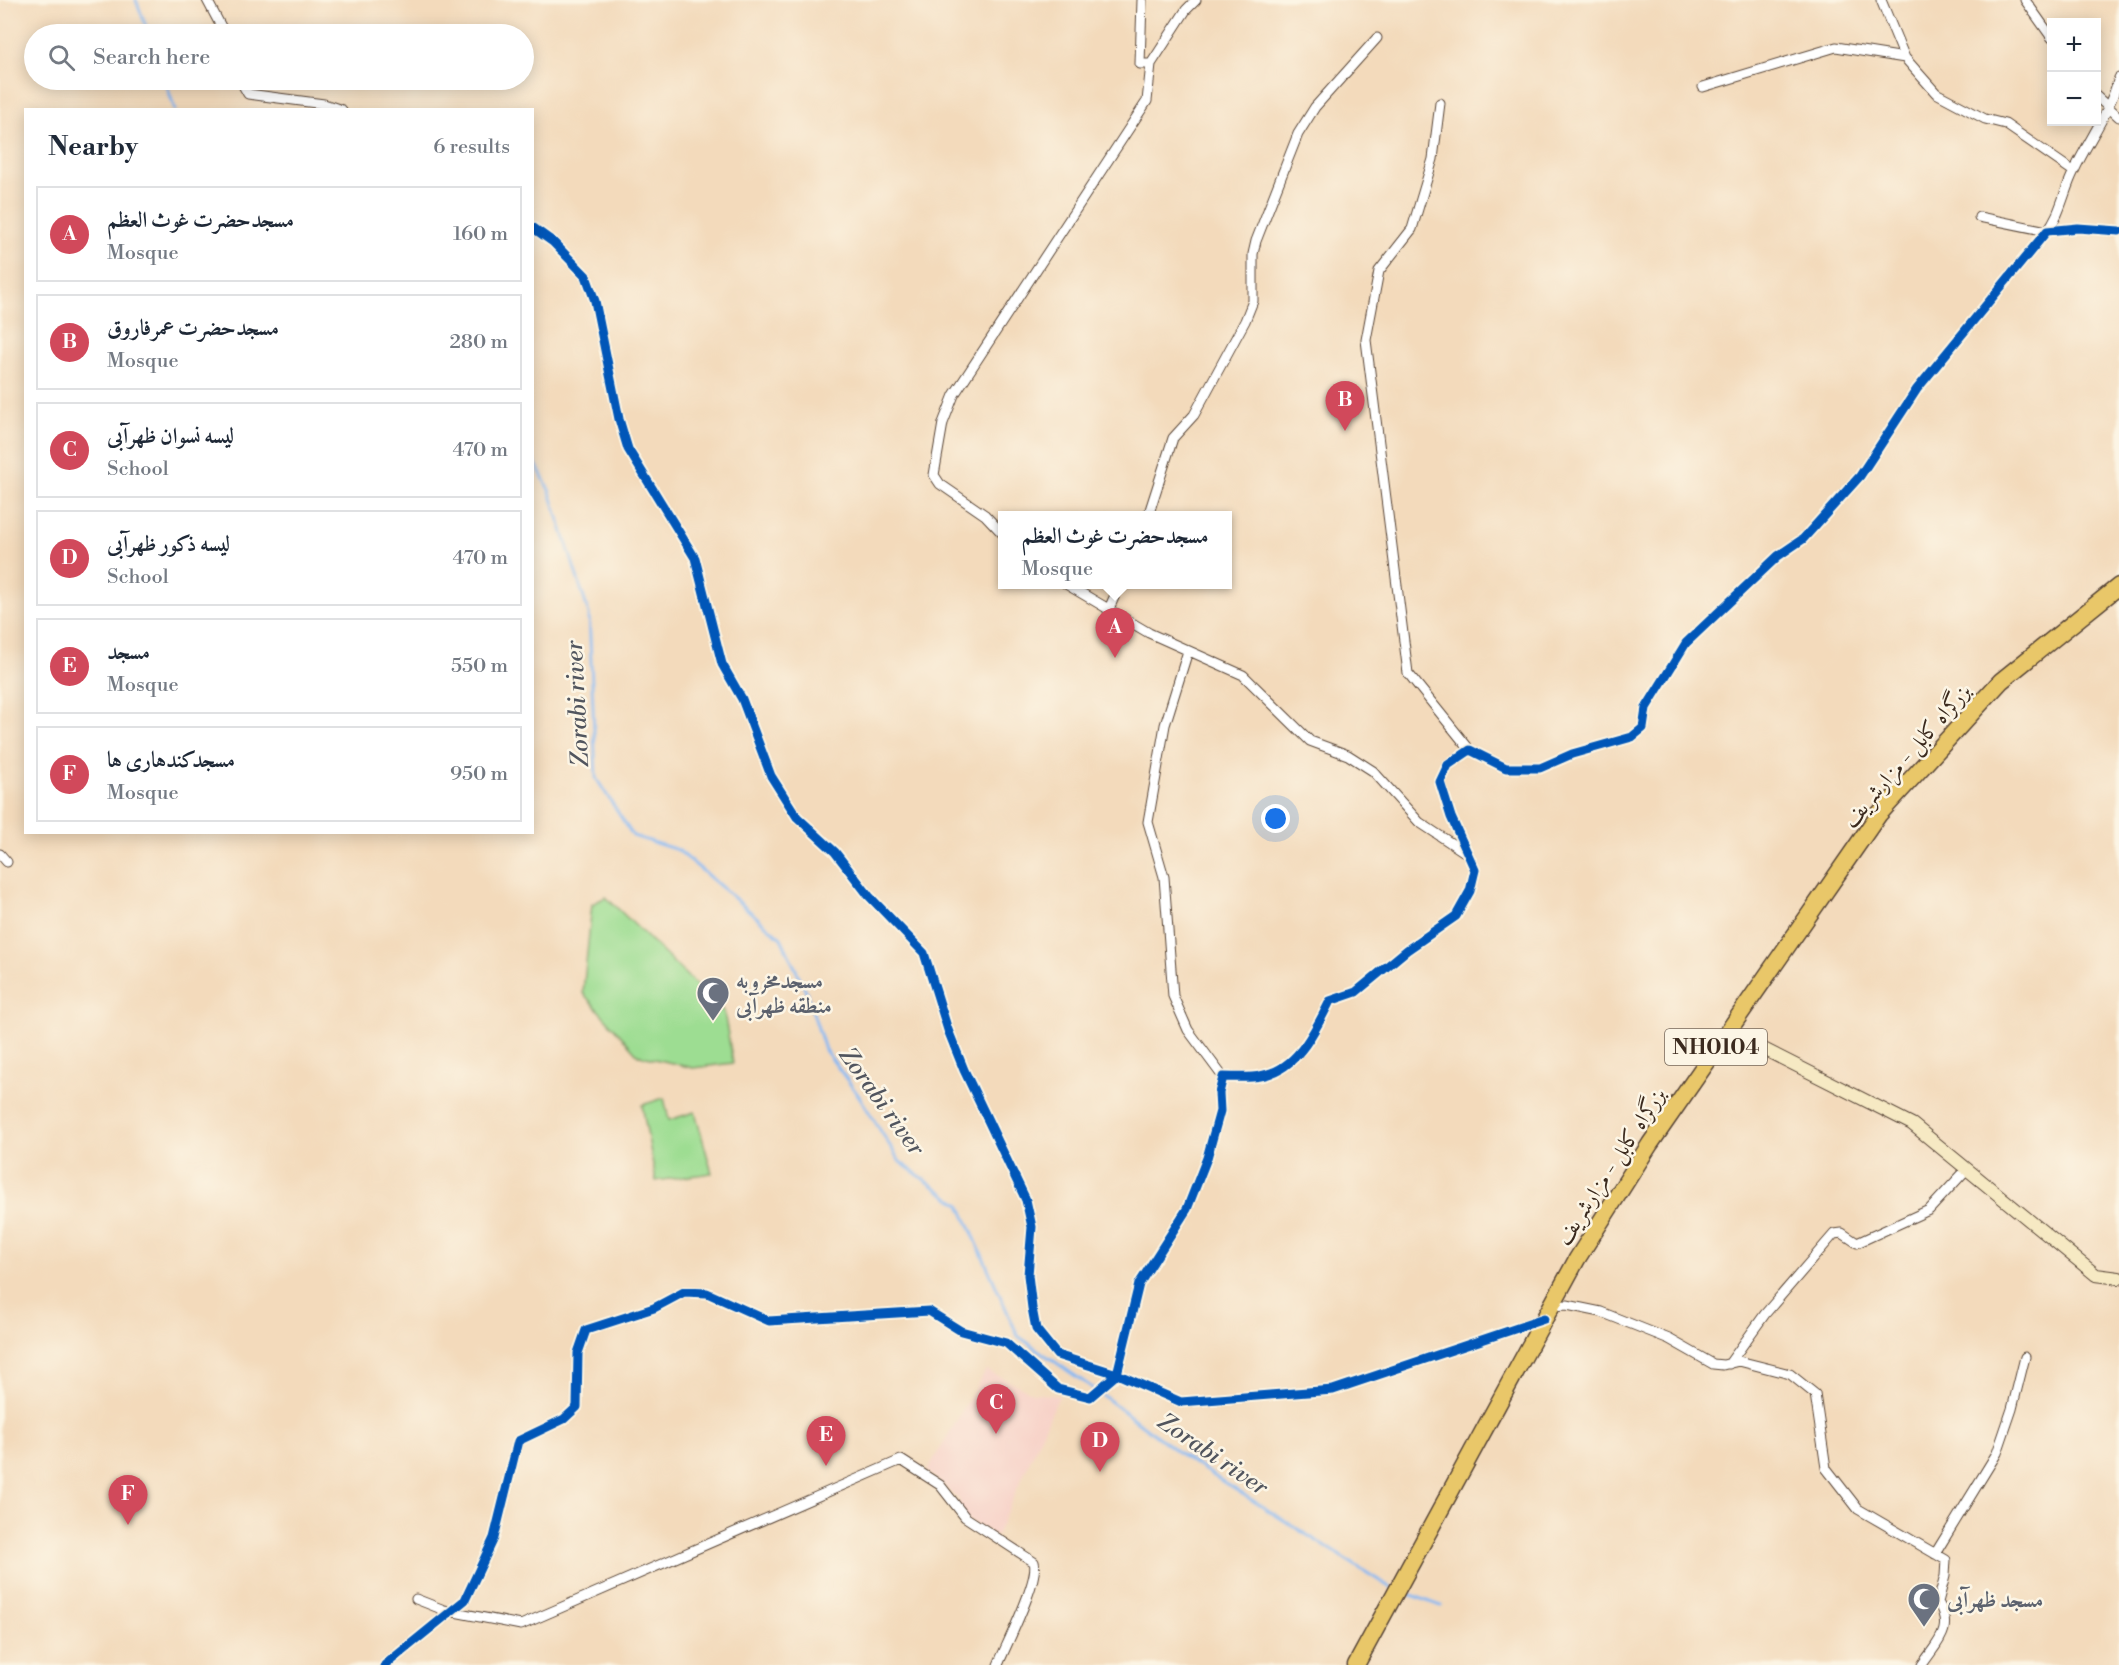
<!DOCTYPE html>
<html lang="en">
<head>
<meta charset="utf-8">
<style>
  :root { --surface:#fff; --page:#f2f2f3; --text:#1f2937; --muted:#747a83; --line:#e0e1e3; --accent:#d1495b }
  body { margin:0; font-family:"Libre Bodoni",Amiri,serif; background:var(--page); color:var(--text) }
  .controls { position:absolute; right:18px; top:18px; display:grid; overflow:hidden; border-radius:0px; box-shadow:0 3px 15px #0003 }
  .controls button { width:54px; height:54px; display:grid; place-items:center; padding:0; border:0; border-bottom:2px solid var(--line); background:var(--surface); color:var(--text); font:30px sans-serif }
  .you { position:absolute; left:1276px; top:819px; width:21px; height:21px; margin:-15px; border:4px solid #fff; border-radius:50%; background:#1a73e8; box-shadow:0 0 0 9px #1a73e833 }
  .badge { display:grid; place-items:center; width:39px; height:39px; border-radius:50%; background:var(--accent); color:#fff; font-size:20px; font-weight:700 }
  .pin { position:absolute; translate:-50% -50px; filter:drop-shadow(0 2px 3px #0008) }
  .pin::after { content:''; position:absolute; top:32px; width:21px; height:18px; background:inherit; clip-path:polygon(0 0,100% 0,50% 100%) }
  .popup { position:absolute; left:998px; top:511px; width:234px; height:78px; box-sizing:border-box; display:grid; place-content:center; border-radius:0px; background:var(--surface); filter:drop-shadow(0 2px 4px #0005); font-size:20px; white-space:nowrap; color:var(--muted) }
  .popup b { font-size:22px; color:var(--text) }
  .popup::after { content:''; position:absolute; left:50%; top:100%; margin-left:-12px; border:12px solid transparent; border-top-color:var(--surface) }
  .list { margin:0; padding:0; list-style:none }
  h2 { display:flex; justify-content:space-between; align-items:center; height:78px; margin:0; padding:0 24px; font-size:26px }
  h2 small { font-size:20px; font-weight:400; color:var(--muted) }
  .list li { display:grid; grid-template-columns:39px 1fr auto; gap:18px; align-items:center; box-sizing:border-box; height:96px; margin:0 12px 12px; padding:0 12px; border:2px solid var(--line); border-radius:0px }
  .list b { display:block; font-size:22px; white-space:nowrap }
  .list p { margin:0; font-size:20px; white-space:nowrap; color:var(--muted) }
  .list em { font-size:20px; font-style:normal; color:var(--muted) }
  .icon { flex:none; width:33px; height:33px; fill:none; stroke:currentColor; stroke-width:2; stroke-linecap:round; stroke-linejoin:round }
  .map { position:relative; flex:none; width:2119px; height:1665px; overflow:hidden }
  .search { position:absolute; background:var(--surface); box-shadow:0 3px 15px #0003; left:24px; top:24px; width:510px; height:66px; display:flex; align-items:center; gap:15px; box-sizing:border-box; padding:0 21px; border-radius:33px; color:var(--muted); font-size:22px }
  .panel { position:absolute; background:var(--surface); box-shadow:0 3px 15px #0003; left:24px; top:108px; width:510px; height:726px; border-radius:0px }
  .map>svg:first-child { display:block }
</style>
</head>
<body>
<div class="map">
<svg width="2119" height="1665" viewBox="0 0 2119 1665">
  <rect width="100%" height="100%" fill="#fcf5e5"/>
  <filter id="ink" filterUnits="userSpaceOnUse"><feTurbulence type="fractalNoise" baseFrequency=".0167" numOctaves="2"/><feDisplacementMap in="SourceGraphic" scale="12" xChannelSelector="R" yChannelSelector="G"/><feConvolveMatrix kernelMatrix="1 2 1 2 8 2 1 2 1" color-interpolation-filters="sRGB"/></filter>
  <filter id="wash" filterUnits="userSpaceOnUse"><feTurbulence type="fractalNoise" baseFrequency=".008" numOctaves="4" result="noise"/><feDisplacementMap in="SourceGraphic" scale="24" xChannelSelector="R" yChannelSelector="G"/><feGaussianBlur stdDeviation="1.35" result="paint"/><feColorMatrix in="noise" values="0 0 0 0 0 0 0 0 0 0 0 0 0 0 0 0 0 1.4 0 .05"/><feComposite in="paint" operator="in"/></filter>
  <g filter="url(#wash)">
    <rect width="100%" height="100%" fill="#f3dabb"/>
    <path fill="#f7d1c7" d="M986 1370 1033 1393 1059 1396 996 1536 954 1512 960 1500 927 1471Z"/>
    <path fill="#9ddd92" stroke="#6c8458" stroke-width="1.5" d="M606 897 724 1012 733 1063 693 1068 638 1055 583 993 592 904Z
      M664 1098 669 1120 695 1112 712 1173 656 1181 642 1105Z"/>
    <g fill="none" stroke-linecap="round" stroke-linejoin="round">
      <path stroke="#85b8f2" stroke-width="3" d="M136 0 149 34
        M165 80 175 110
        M532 456 550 492 589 614 596 778 633 836 678 850 781 938 806 991 825 1050 859 1096 900 1162 960 1205 1018 1336 1097 1391 1187 1459 1391 1588
        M1403 1592 1441 1606"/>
    </g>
  </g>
  <g filter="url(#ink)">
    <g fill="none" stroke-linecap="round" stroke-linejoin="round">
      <g stroke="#574436" stroke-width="11">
        <path id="street" d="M207 0 225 34
          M1142 0 1140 64H1151
          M1881 0 1905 58 1936 93 1985 119 2005 124 2073 171
          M2025 0 2052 38
          M240 80 248 94 324 104 342 110
          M1703 87 1836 47 1905 58
          M2096 96 2119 117
          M1440 103 1433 159 1412 229 1379 271 1366 340 1408 673 1470 750
          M1979 217 2047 231C2061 214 2064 190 2074 171 2090 137 2108 116 2119 78
          M532 227 553 242 586 276 595 301 619 419 628 449 695 558 722 664 742 699 771 776 797 817 835 852 869 896 924 953 948 1030 964 1070 1026 1200 1032 1227 1028 1275 1032 1308 1036 1329 1057 1355 1117 1374 1181 1402 1333 1390 1544 1319
          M1148 516 1173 438 1194 415 1245 321 1253 301V254L1256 241 1298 134 1315 107 1377 38
          M1002 533 985 515 940 484 934 475 943 423 954 395 1147 101 1151 64 1186 10 1196 0
          M1066 584 1149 633 1243 675 1310 741 1348 755 1373 771 1419 822 1469 855
          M1108 611 1120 584
          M1188 651 1165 725 1148 822 1164 877 1173 996 1188 1030 1223 1077
          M0 854 7 862
          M1551 1306 1567 1305 1601 1312 1669 1339 1713 1364 1723 1365 1739 1361 1790 1374 1815 1394 1826 1468 1858 1509 1946 1560 1945 1576 1938 1602C1954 1630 1938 1641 1922 1665
          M1729 1364 1765 1314 1834 1234 1842 1233 1857 1243 1929 1210 1967 1169
          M1935 1554 1997 1453 2012 1409 2025 1357
          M416 1599 444 1610 521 1625 901 1460 940 1485 965 1517 1034 1562C1040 1579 1006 1645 998 1665
          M385 1665 465 1600 494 1538 518 1441 564 1419 577 1407 578 1353 586 1330 654 1308 684 1292 707 1293 769 1321 929 1311 961 1331 1006 1343 1058 1389 1090 1397 1117 1374 1139 1284 1187 1209 1207 1158 1220 1111 1219 1093 1223 1077C1238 1077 1257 1079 1271 1073 1300 1063 1317 1027 1330 1001L1356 992 1407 950 1456 916 1470 891 1475 870 1451 817 1440 782 1448 765 1470 750 1506 768H1540L1572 754 1632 737 1643 728 1646 708 1686 643 1778 556 1803 539 1860 476 1917 389 2047 231 2078 228 2119 231"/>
      </g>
      <g stroke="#574436" stroke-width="14">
        <path id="secondary" d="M1728 1031 1912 1124 2096 1275 2119 1278"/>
      </g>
      <g stroke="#574436" stroke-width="19">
        <path id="highway" d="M1356 1665 1577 1259 1650 1144 1879 814 2001 681 2119 586"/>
      </g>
      <use href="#street" stroke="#fff" stroke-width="9"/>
      <use href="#secondary" stroke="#f6e9c3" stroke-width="12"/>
      <use href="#highway" stroke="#e9c769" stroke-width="16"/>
      <g stroke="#fcf5e5" stroke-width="13">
        <path id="cycleway" d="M532 227 553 242 586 276 595 301 619 419 628 449 695 558 722 664 742 699 771 776 797 817 835 852 869 896 924 953 948 1030 964 1070 1026 1200 1032 1227 1028 1275 1032 1308 1036 1329 1057 1355 1117 1374 1181 1402 1333 1390 1544 1319
          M385 1665 465 1600 494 1538 518 1441 564 1419 577 1407 578 1353 586 1330 654 1308 684 1292 707 1293 769 1321 929 1311 961 1331 1006 1343 1058 1389 1090 1397 1117 1374 1139 1284 1187 1209 1207 1158 1220 1111 1219 1093 1223 1077C1238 1077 1257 1079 1271 1073 1300 1063 1317 1027 1330 1001L1356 992 1407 950 1456 916 1470 891 1475 870 1451 817 1440 782 1448 765 1470 750 1506 768H1540L1572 754 1632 737 1643 728 1646 708 1686 643 1778 556 1803 539 1860 476 1917 389 2047 231 2078 228 2119 231"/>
      </g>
      <use href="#cycleway" stroke="#0057b8" stroke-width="9"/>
    </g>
  </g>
  <defs>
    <g id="mosque-pin" transform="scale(1.725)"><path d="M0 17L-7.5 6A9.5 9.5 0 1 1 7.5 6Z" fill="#6b7280" stroke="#fcf5e5"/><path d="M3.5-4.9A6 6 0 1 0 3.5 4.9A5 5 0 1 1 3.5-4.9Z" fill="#fff"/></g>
  </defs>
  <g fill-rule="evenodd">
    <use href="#mosque-pin" x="713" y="993"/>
    <use href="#mosque-pin" x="1924" y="1599"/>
  </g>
  <g text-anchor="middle" stroke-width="5" stroke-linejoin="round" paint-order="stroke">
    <rect fill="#fcf5e5" stroke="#75675a" stroke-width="1.5" x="1665" y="1029" width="102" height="36" rx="4.5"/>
    <g font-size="21" font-weight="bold" fill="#3b2a1e">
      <text x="1716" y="1054">NH0104</text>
    </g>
    <g font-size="22" fill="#3b2a1e" stroke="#fcf5e5">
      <text transform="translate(1906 755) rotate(-49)" y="8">بزرگراه کابل - مزارشریف</text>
      <text transform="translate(1610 1166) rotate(-57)" y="8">بزرگراه کابل - مزارشریف</text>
    </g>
    <g font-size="22" font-weight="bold" fill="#5b616d" stroke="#fcf5e5" text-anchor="start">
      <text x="736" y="988">مسجدمخروبه<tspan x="736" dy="25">منطقه ظهرآبی</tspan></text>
      <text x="1947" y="1607">مسجد ظهرآبی</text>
    </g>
    <g font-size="24" font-style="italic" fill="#51555e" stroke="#fcf5e5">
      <text transform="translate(577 704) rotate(-93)" y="8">Zorabi river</text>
      <text transform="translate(882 1101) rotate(54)" y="8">Zorabi river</text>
      <text transform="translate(1213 1454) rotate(34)" y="8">Zorabi river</text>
    </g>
  </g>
</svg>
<div class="controls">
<button>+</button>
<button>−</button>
</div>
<div class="you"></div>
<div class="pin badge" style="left:1115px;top:658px">A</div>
<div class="popup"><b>مسجدحضرت غوث العظم</b>Mosque</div>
<div class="pin badge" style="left:1345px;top:431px">B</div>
<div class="pin badge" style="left:996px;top:1434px">C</div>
<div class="pin badge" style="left:1100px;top:1472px">D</div>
<div class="pin badge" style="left:826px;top:1466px">E</div>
<div class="pin badge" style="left:128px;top:1525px">F</div>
<div class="search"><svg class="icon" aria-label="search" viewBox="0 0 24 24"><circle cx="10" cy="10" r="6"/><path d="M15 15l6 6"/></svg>Search here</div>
<section class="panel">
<h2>Nearby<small>6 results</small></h2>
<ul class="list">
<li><span class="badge">A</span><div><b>مسجدحضرت غوث العظم</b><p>Mosque</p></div><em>160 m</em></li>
<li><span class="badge">B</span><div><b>مسجدحضرت عمرفاروق</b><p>Mosque</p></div><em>280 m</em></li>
<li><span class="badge">C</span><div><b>لیسه نسوان ظهرآبی</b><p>School</p></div><em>470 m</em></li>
<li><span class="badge">D</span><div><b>لیسه ذکور ظهرآبی</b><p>School</p></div><em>470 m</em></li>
<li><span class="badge">E</span><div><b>مسجد</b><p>Mosque</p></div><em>550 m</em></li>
<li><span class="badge">F</span><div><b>مسجدکندهاری ها</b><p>Mosque</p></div><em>950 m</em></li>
</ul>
</section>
</div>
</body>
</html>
